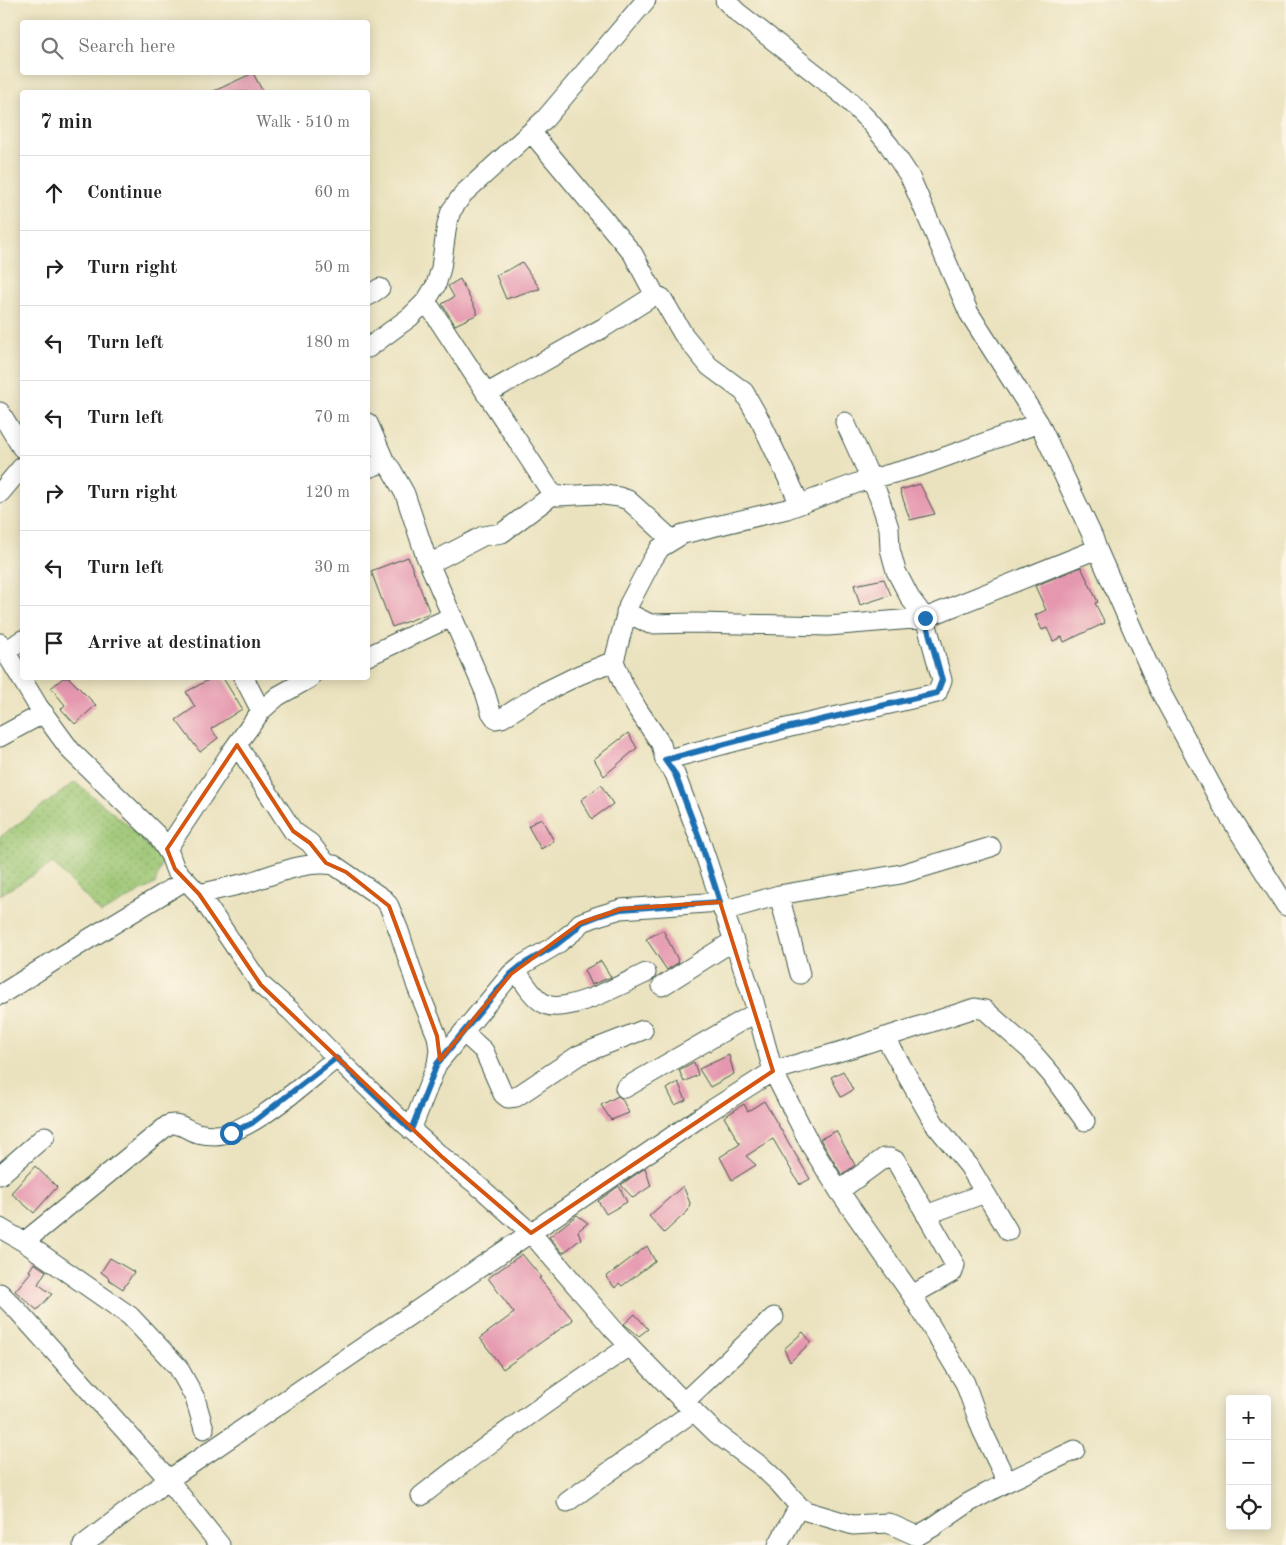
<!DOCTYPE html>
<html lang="en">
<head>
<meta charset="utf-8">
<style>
  :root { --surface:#fff; --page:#f2f2f2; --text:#222; --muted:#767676; --line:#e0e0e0 }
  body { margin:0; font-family:"Old Standard TT",serif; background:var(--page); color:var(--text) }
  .controls { position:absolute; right:15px; bottom:15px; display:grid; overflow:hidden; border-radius:5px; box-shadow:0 2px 12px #0003 }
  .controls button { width:45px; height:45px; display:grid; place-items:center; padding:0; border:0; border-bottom:1px solid var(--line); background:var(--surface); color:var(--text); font:25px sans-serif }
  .stop { position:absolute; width:15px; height:15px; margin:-11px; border:4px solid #1f6fb2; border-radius:50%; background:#fff }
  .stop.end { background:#1f6fb2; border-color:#fff; box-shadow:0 1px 5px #0008 }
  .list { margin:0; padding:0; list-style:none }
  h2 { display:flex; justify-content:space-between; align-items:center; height:65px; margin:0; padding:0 20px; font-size:21px }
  h2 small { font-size:16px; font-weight:400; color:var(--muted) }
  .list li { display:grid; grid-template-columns:32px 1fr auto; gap:15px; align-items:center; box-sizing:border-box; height:75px; padding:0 20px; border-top:1px solid var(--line) }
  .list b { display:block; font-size:19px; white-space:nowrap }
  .list em { font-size:16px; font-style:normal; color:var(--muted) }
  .icon { flex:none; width:28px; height:28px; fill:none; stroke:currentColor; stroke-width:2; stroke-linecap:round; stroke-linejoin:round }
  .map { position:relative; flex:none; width:1286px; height:1545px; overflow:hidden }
  .search { position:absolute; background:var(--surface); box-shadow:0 2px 12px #0003; left:20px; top:20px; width:350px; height:55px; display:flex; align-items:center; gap:12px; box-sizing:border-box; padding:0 18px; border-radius:5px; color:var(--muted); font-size:19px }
  .panel { position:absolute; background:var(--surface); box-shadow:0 2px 12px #0003; left:20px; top:90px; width:350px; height:590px; border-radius:5px }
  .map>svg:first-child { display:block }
</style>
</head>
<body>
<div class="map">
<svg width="1286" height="1545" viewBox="0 0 1286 1545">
  <defs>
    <pattern id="grass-dots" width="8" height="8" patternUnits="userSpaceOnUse" patternTransform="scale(1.25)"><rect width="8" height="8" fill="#99c470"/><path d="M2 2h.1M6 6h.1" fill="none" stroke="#7ca05d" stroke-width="1.8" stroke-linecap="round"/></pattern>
  </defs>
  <rect width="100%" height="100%" fill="#fcf5e5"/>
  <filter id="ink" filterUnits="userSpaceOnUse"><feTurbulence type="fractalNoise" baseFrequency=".02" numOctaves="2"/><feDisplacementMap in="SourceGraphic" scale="10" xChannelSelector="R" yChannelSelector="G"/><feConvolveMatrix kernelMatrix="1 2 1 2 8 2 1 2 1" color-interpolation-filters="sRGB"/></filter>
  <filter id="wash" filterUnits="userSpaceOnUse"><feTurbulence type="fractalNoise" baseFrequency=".0096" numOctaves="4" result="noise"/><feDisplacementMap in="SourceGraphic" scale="20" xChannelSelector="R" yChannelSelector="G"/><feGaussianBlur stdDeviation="1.12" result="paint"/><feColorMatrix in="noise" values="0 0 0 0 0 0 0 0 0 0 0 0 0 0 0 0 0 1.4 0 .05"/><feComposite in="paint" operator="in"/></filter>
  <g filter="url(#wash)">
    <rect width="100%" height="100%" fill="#eae2be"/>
    <path fill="url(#grass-dots)" stroke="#5c8052" d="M75 782 129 826 162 861 155 884 101 913 53 863 0 895V837Z"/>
    <g id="blocks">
      <path fill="#e597af" d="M253 73 263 92H212Z
        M522 262 540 289 530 291 506 299 496 275 512 268Z
        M460 279 478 314 455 325 442 304 454 297 448 286Z
        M920 484 935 514 910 520 900 490Z
        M408 557 430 613 392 627 371 571Z
        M1081 567 1098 602 1095 603 1105 623 1064 642 1062 637 1053 641 1047 628 1042 630 1035 615 1046 610 1035 586Z
        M884 579 891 595 860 605 854 585Z
        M63 678H69L96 705 75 724 61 709 65 705 51 688Z
        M212 678H223L242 709 211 729 218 738 200 752 176 720 195 707 186 692Z
        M628 733 637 748 604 776 594 759Z
        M601 785 613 804 592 819 581 800Z
        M541 818 554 841 541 849 528 826Z
        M663 930 679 962 667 970 646 939Z
        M601 961 611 977 591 985 584 970Z
        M729 1055 734 1074 710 1087 699 1069Z
        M694 1062 698 1075 684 1082 679 1070Z
        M843 1071 853 1090 841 1097 831 1077Z
        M678 1082 686 1100 675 1105 667 1089Z
        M618 1096 622 1099 629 1113 611 1120 601 1105Z
        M764 1101 810 1179 801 1184 800 1183V1185L773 1139 746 1156 756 1165 732 1180 720 1157 740 1144 724 1117 744 1104 748 1111Z
        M836 1131 855 1165 842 1175 820 1139Z
        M35 1166 57 1187 34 1213 11 1193Z
        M645 1168 651 1186 633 1198 621 1185Z
        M619 1186 627 1202 606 1214 598 1201Z
        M683 1186 690 1203 688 1211 664 1233 649 1216Z
        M577 1215 588 1223 578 1231 581 1239 563 1253 549 1237Z
        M647 1246 655 1261 622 1286 619 1283 615 1288 606 1277Z
        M522 1254 541 1277 539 1278 573 1320 503 1369 480 1338 514 1313 488 1278Z
        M110 1258 134 1272 123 1289 108 1279 109 1278 101 1272Z
        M34 1263 46 1271 38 1284 52 1294 37 1310 15 1291 31 1272 29 1271Z
        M635 1314 648 1329 639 1336 624 1324Z
        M803 1332 811 1342 790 1362 784 1349Z"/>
    </g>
  </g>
  <g filter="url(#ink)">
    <use href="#blocks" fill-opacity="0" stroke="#3d5649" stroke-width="1"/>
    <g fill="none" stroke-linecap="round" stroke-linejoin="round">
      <g stroke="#3d5649" stroke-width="21">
        <path id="minor" d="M725 0 737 12 844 96 869 121 889 145 910 177 969 313 1039 423 1093 537 1097 549 1159 689 1222 805 1286 906
          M531 132 633 254 655 295 662 298 683 334 709 366 744 392 761 422 800 504
          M368 296 380 288
          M426 301 551 492 558 496 597 494 619 497 628 500 637 508 672 540
          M368 348 410 317 426 301 436 285 441 268 447 224 451 211 463 194 545 119 646 0
          M486 394 603 328 655 295
          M0 412 22 448
          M368 423 385 462 391 469 405 494 425 554 485 692 491 712 496 719 502 718 538 695 579 675 614 661
          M368 468 385 462
          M0 493 22 467
          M429 564 483 536 502 533 554 494
          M626 612 650 624 696 623 828 626 925 618 1097 549
          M0 643 38 706 71 751 157 835 170 855 175 869 199 894 261 985 291 1011 337 1058 406 1125 441 1156 482 1189 531 1233 614 1330 678 1396 716 1433 762 1467 779 1483 799 1506 806 1511 853 1525 888 1523 917 1536 933 1527 968 1503 1007 1482 1075 1450
          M5 652 22 640
          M368 656 453 616
          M244 678 261 711
          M0 737 44 713
          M237 745 293 831 310 843 326 863
          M665 760 782 729 937 693 942 680 925 618 910 598 896 571 890 549 889 528 879 497 845 422
          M167 849 230 754 261 711 278 696 310 678
          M199 894C215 890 230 887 246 883 274 875 305 860 334 865L385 900 389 906 399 931 417 987 437 1036 439 1050 437 1064 411 1130
          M779 895 800 974
          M723 911 779 895 901 874 991 847
          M516 970C523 981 534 1000 547 1005 570 1013 624 983 646 973
          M662 986 733 941
          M0 995 87 940 186 880
          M463 1032 484 1051 503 1094 508 1098 516 1097 579 1055 643 1030
          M885 1037 934 1123 969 1166 1008 1231
          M437 1064 511 974 522 965 556 945 575 930 580 923 598 916 621 909 720 902
          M625 1088 757 1012
          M0 1175 45 1136
          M839 1191 884 1158H890L896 1161 955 1265 953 1272 912 1295
          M926 1215 985 1193
          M0 1228 24 1242 130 1316 178 1367 195 1398 204 1429
          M24 1242 168 1125C178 1121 187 1130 197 1133 202 1134 210 1135 215 1135 250 1134 308 1080 337 1058
          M0 1293 18 1311 162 1472 220 1545
          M684 1402 774 1317
          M1007 1482 982 1430 965 1383 912 1295 839 1191 811 1146 773 1071 753 998 700 840 675 774 665 760 661 744 638 710 624 686 614 661 629 604 651 562 660 548 683 534 787 509 860 482 920 466 1039 423
          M421 1496C488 1443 558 1394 630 1346
          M567 1502 694 1411
          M83 1545 168 1480 702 1116 773 1071 852 1048 966 1011 975 1008 985 1010 1031 1051 1051 1074 1085 1121
          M778 1545 799 1506"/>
      </g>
      <use href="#minor" stroke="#fff" stroke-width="19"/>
    </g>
  </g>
  <g fill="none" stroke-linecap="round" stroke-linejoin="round" filter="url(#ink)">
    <path stroke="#1f6fb2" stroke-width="6" d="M231 1133 252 1123 336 1058 411 1130 437 1064 511 974 522 965 556 945 575 930 580 923 598 916 621 909 720 902 700 840 675 774 665 760 782 729 937 693 942 680 925 618"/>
  </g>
  <path fill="none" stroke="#d45610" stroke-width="4" stroke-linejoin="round" d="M237 745 293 831 310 843 326 863 346 872 389 906 437 1036 440 1060 511 974 580 923 621 909 720 902 773 1071 531 1233 441 1156 261 985 199 894 175 869 167 849Z"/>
</svg>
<div class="controls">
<button>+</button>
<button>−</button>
<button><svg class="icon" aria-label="locate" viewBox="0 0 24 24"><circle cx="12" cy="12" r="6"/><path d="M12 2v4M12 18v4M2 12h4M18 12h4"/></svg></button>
</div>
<div class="stop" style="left:231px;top:1133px"></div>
<div class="stop end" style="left:925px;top:618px"></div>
<div class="search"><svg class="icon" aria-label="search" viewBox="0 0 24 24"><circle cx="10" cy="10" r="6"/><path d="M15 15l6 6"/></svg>Search here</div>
<section class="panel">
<h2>7 min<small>Walk · 510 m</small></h2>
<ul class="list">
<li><svg class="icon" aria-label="ahead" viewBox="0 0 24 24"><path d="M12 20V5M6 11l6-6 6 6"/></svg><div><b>Continue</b></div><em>60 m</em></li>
<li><svg class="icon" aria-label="right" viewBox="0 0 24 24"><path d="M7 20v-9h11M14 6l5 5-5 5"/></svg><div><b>Turn right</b></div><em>50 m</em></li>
<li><svg class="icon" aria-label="left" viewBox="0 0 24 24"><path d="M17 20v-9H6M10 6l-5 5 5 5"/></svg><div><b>Turn left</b></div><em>180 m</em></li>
<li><svg class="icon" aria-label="left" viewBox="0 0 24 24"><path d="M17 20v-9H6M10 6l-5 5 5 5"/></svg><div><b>Turn left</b></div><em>70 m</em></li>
<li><svg class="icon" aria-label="right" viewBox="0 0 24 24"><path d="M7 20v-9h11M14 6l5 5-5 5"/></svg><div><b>Turn right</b></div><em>120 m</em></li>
<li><svg class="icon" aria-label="left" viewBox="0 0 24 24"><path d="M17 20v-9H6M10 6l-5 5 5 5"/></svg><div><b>Turn left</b></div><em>30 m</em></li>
<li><svg class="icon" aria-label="arrive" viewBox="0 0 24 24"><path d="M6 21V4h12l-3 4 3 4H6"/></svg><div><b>Arrive at destination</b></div></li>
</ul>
</section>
</div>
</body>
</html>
